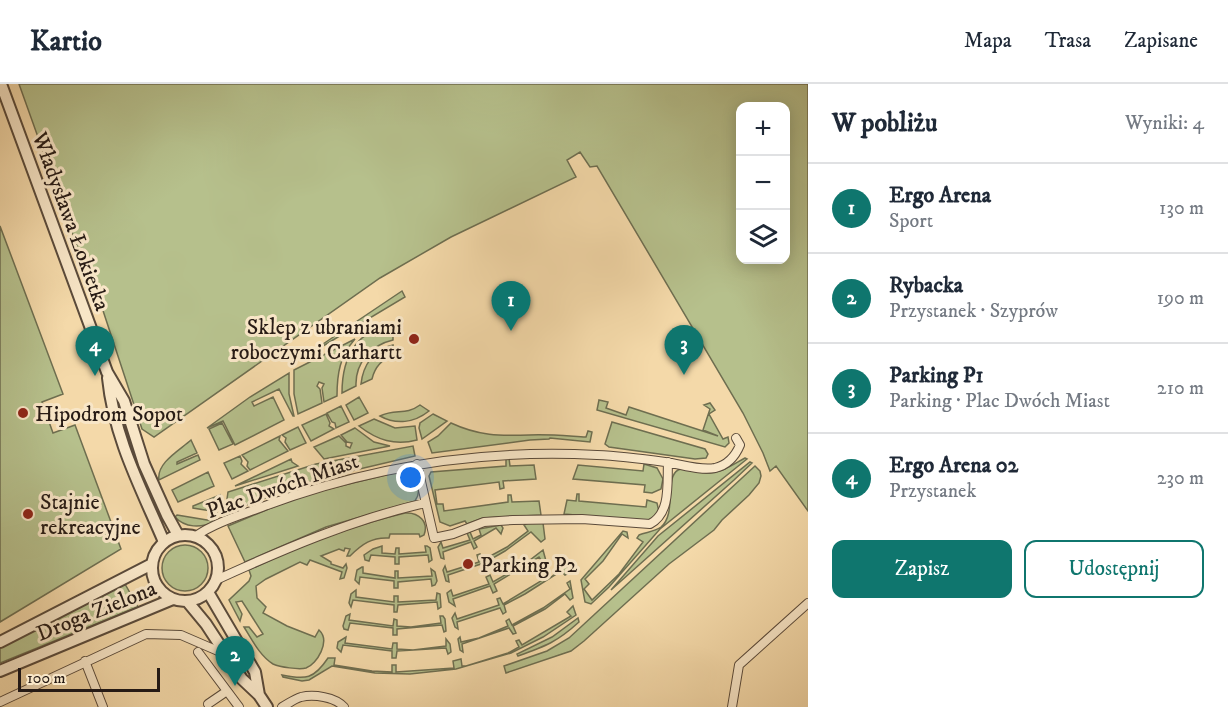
<!DOCTYPE html>
<html lang="pl">
<head>
<meta charset="utf-8">
<style>
  :root { --surface:#fff; --page:#f2f2f3; --text:#1f2937; --muted:#747a83; --line:#e0e1e3; --accent:#0f766e }
  body { margin:0; font-family:"IM FELL DW Pica",serif; background:var(--page); color:var(--text) }
  .controls { position:absolute; right:18px; top:18px; display:grid; overflow:hidden; border-radius:12px; box-shadow:0 3px 15px #0003 }
  .controls button { width:54px; height:54px; display:grid; place-items:center; padding:0; border:0; border-bottom:2px solid var(--line); background:var(--surface); color:var(--text); font:30px sans-serif }
  .scale { position:absolute; left:18px; bottom:15px; width:142px; box-sizing:border-box; padding-left:6px; border:3px solid #271b15; border-top:0; font-size:16px; line-height:21px; white-space:nowrap; color:#271b15; -webkit-text-stroke:4px #f8e6c7; paint-order:stroke }
  .you { position:absolute; left:411px; top:394px; width:21px; height:21px; margin:-15px; border:4px solid #fff; border-radius:50%; background:#1a73e8; box-shadow:0 0 0 9px #1a73e833 }
  .badge { display:grid; place-items:center; width:39px; height:39px; border-radius:50%; background:var(--accent); color:#fff; font-size:20px; font-weight:700 }
  .pin { position:absolute; translate:-50% -50px; filter:drop-shadow(0 2px 3px #0008) }
  .pin::after { content:''; position:absolute; top:32px; width:21px; height:18px; background:inherit; clip-path:polygon(0 0,100% 0,50% 100%) }
  .list { margin:0; padding:0; list-style:none }
  h2 { display:flex; justify-content:space-between; align-items:center; height:78px; margin:0; padding:0 24px; font-size:26px }
  h2 small { font-size:20px; font-weight:400; color:var(--muted) }
  .list li { display:grid; grid-template-columns:39px 1fr auto; gap:18px; align-items:center; box-sizing:border-box; height:90px; padding:0 24px; border-top:2px solid var(--line) }
  .list b { display:block; font-size:22px; white-space:nowrap }
  .list p { margin:0; font-size:20px; white-space:nowrap; color:var(--muted) }
  .list em { font-size:20px; font-style:normal; color:var(--muted) }
  .actions { display:flex; gap:12px; padding:18px 24px }
  .actions a { flex:1; padding:14px 0; border:2px solid var(--accent); border-radius:12px; text-align:center; font-size:21px; color:var(--accent) }
  .actions .main { background:var(--accent); color:#fff }
  .icon { flex:none; width:33px; height:33px; fill:none; stroke:currentColor; stroke-width:2; stroke-linecap:round; stroke-linejoin:round }
  .map { position:relative; flex:none; width:808px; height:623px; overflow:hidden }
  header { display:flex; align-items:center; gap:36px; box-sizing:border-box; height:84px; padding:0 30px; background:var(--surface); border-bottom:2px solid var(--line) }
  header strong { font-size:28px }
  nav { display:flex; gap:33px; margin-inline-start:auto; font-size:21px }
  main { display:flex }
  aside { flex:1; background:var(--surface) }
  .map>svg:first-child { display:block }
</style>
</head>
<body>
<header>
<strong>Kartio</strong>
<nav><a>Mapa</a><a>Trasa</a><a>Zapisane</a></nav>
</header>
<main>
<div class="map">
<svg width="808" height="623" viewBox="0 0 808 623">
  <rect width="100%" height="100%" fill="#f4d9a9"/>
  <filter id="stains"><feTurbulence type="fractalNoise" baseFrequency=".00333" numOctaves="4"/><feColorMatrix values="0 0 0 0 .2 0 0 0 0 .09 0 0 0 0 .02 0 0 0 .5 -.17"/></filter>
  <radialGradient id="worn" r=".72"><stop offset=".6" stop-color="#630" stop-opacity="0"/><stop offset="1" stop-color="#630" stop-opacity=".3"/></radialGradient>
  <path fill="#b6c08c" stroke="#6e6e50" stroke-width="1.5" fill-rule="evenodd" d="M19 0H808V427L776 382 770 387 763 369 743 329 597 82 590 83 580 68 567 76 576 93 451 153 380 194 154 353 142 345 86 175 82 176ZM740 22H786V176H740Z
    M0 142 63 310 42 318 53 349 75 341 121 465 0 538Z
    M402 207 405 213 318 265 317 264Z
    M393 240V256C371 261 355 279 356 302L342 309C342 274 355 247 393 240Z
    M355 255C340 272 337 289 337 312L324 318 322 304 324 300 319 298 317 302 320 305 322 319 298 330 294 310V286Z
    M393 261 394 271C382 275 375 282 372 295L361 300C363 281 374 265 393 261Z
    M289 289V310L294 332H293L279 305 252 318 254 322 273 313 284 336 235 361 223 337 207 344 250 313Z
    M359 313 368 329 354 336 346 321Z
    M599 316 608 318 606 324 626 331 629 323 718 352 703 346 710 325 704 321 710 319 715 326 709 330 723 355 728 353 729 359 725 363 597 326Z
    M420 321 429 327C414 339 396 341 380 332 396 324 405 332 420 321Z
    M341 322 349 338 336 344 335 339 332 338 327 329Z
    M326 330 330 339 329 342 334 345 311 357 302 341Z
    M433 330 447 337 422 355 419 344 420 339Z
    M374 335 395 344 415 342 417 356C395 362 377 356 359 342Z
    M612 338 705 365 708 370 706 374 695 375 609 363 605 360Z
    M222 339 233 360 219 366 209 345Z
    M451 339C479 352 499 352 529 351 548 350 568 352 586 353L588 347 592 348 590 358 550 354 549 355 530 356 432 369 428 358 438 352Z
    M298 343 306 359 290 366 285 358 286 354 282 351Z
    M355 344 374 358 390 362 324 375 314 363 339 352 346 359V362L350 364 352 359 347 358 341 351Z
    M280 352 279 356 288 367 250 386 247 382 248 378 242 371Z
    M191 356 197 369 177 378V380L198 371 200 376 159 396C156 379 180 366 191 356Z
    M413 362 415 372 317 395 225 429 228 408 316 380Z
    M240 372 242 377 241 380 248 387 232 395 224 379Z
    M506 374H509L510 382 534 381 536 395 503 397 504 404 500 405 499 398 435 406 437 420H443L444 427 508 418V411H511L512 418 539 417 541 431 483 434 467 440 465 437 450 442 440 438 429 392 431 388 506 382Z
    M745 374 747 375 660 445 609 503 591 520 585 518 581 496 623 447 627 448 628 454 622 450 603 477 585 495 589 500 584 505 592 516 619 490 643 458 637 454 639 451C646 448 654 448 661 443 677 430 664 394 678 386 686 382 701 390 710 389 723 388 734 380 745 374Z
    M291 375 292 378 298 382 235 402Z
    M750 378 752 379 734 396 611 506 658 452Z
    M644 380 657 384 663 395 661 405 652 409 644 408 645 401 573 395 578 381 643 387Z
    M755 382 760 387 761 392 759 399 749 411 722 436 714 446 669 480 584 557 571 567 506 589 504 582 547 567 569 554Z
    M208 388 214 402 178 418 172 406Z
    M398 388C414 389 424 404 415 417L326 443 245 478 228 442 283 419 320 407Z
    M577 410H579V417L646 423 647 416 657 419 659 428 652 435 645 437 564 430 567 416 576 417Z
    M220 411 217 428 193 424V422Z
    M405 429C419 428 429 438 424 451L420 453 419 450H390L389 454C372 453 362 460 350 472H347L350 465 345 464 344 467 339 465 321 472 331 478V480L343 484 346 480 347 484 344 494 340 495 342 488 310 476 307 481 300 478 266 495 256 502 257 514 266 523 263 529 287 542 315 553 319 546C331 557 317 580 306 584 299 586 280 583 273 580 260 572 252 556 244 543H249L257 553 263 550 242 517 236 518 242 530 240 537 229 516 249 497 251 492 249 486C299 462 350 442 405 429Z
    M177 431 213 437 214 438C201 444 185 444 175 433Z
    M528 439H543L545 455 541 458 531 448 505 467 484 479 486 485 484 487 481 480 448 491 449 498 446 497 443 486 445 482 447 488 479 478 477 471 480 470 483 476 507 463 528 447 524 441Z
    M501 441 503 444 501 450 496 444 474 457 477 463 474 465 471 458 443 468 444 475 441 474 438 463 441 458 443 464 470 456 467 449 470 448 473 455 481 451 479 445Z
    M162 484a23 23 0 1 1 46 0a23 23 0 1 1-46 0Z
    M382 462V469L395 470 396 464H399V470L426 468 425 462H427L430 464 432 476 429 478 428 471 399 473V480H395V473L371 471 369 477 365 476 364 471 373 465Z
    M543 466 546 477 543 479 539 473 494 500 497 507 493 509 490 502 453 515 455 522 449 518 447 509 451 506 453 512 489 500 486 493 490 491 493 498 526 479Z
    M567 480 569 489 565 491 561 487 525 510 504 521 506 528 503 530 500 524 457 538 458 545 455 543 452 534 455 529 457 535 499 521 497 515 500 514 503 520 546 494 547 493 544 487 548 484 550 494Z
    M362 483H363V489L395 494V487H398V494L432 492 431 485 435 488 437 497 435 501 432 502 431 495 398 498V504H394V497L360 493 359 500 355 496 357 486Z
    M570 497 573 514 570 516 565 510 545 525 513 542 516 549 513 550 509 544 462 560 463 568 460 566 458 555 460 553 461 558 479 554 508 542 506 537 509 535 512 541 543 524 570 505 567 499Z
    M125 500 138 523 0 579V564Z
    M356 506V513L394 518V512H398V518L436 516 437 509 440 510 441 523 438 525 437 518 398 521 397 528H394V521L353 516 351 523 349 519 351 510Z
    M573 522 576 531 543 553 511 569 456 585 410 590 375 589 332 582 309 596 302 597 283 593 282 591C306 596 314 595 328 574H335L334 581 372 587 392 588V581H396V588L454 584 453 577 461 575 462 582H466L508 569 519 563 516 557 519 556 522 561 571 532 567 528Z
    M350 530 349 536 393 542 394 535 397 536V542L411 543 441 539 440 532H443L445 535 446 547 444 548 442 541 397 545V551H393V544L350 539 348 546 344 545 343 542 346 532Z
    M578 534 579 538C557 558 546 562 518 572L517 570 552 553Z
    M346 553 345 559 392 565 393 559H397V565L413 566 446 562V555L450 560 451 568 448 570 446 564 397 567 396 574H392V567L343 561 341 568 337 564 338 558Z"/>
  <g fill="none" stroke-linecap="round" stroke-linejoin="round">
    <g stroke="#5a4a3a" stroke-width="10">
      <path id="minor" d="M417 380 434 454 453 450 484 438 513 436 582 435 650 440C671 429 667 400 668 378
        M196 452C214 439 241 431 262 423 370 382 482 365 597 371 620 372 643 375 665 378 681 380 699 387 715 384 728 381 735 373 740 361L736 354
        M216 496C284 465 351 436 425 419
        M198 568 239 623
        M85 577 103 623
        M0 618 146 550 181 551 225 570
        M208 620 227 607
        M282 623C288 620 294 615 301 613 314 610 335 613 344 623
        M732 623 739 581 808 519"/>
    </g>
    <g stroke="#5a4a3a" stroke-width="14">
      <path id="tertiary" d="M1 0 107 288 124 317 144 380 167 431 178 451
        M108 294C114 354 141 404 164 458
        M152 484a33 33 0 1 1 66 0a33 33 0 1 1-66 0Z
        M208 508 255 588 259 611
        M187 517 206 540 242 595 259 611 267 623
        M0 558 152 480
        M0 587 173 515"/>
    </g>
    <use href="#minor" stroke="#f8e6c7" stroke-width="8"/>
    <use href="#tertiary" stroke="#f8e6c7" stroke-width="10"/>
  </g>
  <g fill="#8f2418" stroke="#f8e6c7" stroke-width="2">
    <circle cx="414" cy="255" r="6"/>
    <circle cx="23" cy="329" r="6"/>
    <circle cx="28" cy="430" r="6"/>
    <circle cx="468" cy="480" r="6"/>
  </g>
  <g text-anchor="middle" stroke-width="6" stroke-linejoin="round" paint-order="stroke">
    <g font-size="22" fill="#271b15" stroke="#f8e6c7">
      <text transform="translate(72 137) rotate(70)" y="8">Władysława Łokietka</text>
      <text transform="translate(282 401) rotate(-19)" y="8">Plac Dwóch Miast</text>
      <text transform="translate(96 526) rotate(-22)" y="8">Droga Zielona</text>
    </g>
    <g font-size="22" fill="#271b15" stroke="#f8e6c7" text-anchor="start">
      <text x="402" y="250" text-anchor="end">Sklep z ubraniami<tspan x="402" dy="25">roboczymi Carhartt</tspan></text>
      <text x="35" y="337">Hipodrom Sopot</text>
      <text x="40" y="425">Stajnie<tspan x="40" dy="25">rekreacyjne</tspan></text>
      <text x="480" y="488">Parking P2</text>
    </g>
  </g>
  <rect width="100%" height="100%" filter="url(#stains)"/>
  <rect width="100%" height="100%" fill="url(#worn)"/>
</svg>
<div class="controls">
<button>+</button>
<button>−</button>
<button><svg class="icon" aria-label="layers" viewBox="0 0 24 24"><path d="M12 4l9 5-9 5-9-5zM3 14l9 5 9-5"/></svg></button>
</div>
<div class="scale">100 m</div>
<div class="you"></div>
<div class="pin badge" style="left:511px;top:247px">1</div>
<div class="pin badge" style="left:235px;top:602px">2</div>
<div class="pin badge" style="left:684px;top:291px">3</div>
<div class="pin badge" style="left:95px;top:292px">4</div>
</div>
<aside>
<h2>W pobliżu<small>Wyniki: 4</small></h2>
<ul class="list">
<li><span class="badge">1</span><div><b>Ergo Arena</b><p>Sport</p></div><em>130 m</em></li>
<li><span class="badge">2</span><div><b>Rybacka</b><p>Przystanek · Szyprów</p></div><em>190 m</em></li>
<li><span class="badge">3</span><div><b>Parking P1</b><p>Parking · Plac Dwóch Miast</p></div><em>210 m</em></li>
<li><span class="badge">4</span><div><b>Ergo Arena 02</b><p>Przystanek</p></div><em>230 m</em></li>
</ul>
<div class="actions"><a class="main">Zapisz</a><a>Udostępnij</a></div>
</aside>
</main>
</body>
</html>
